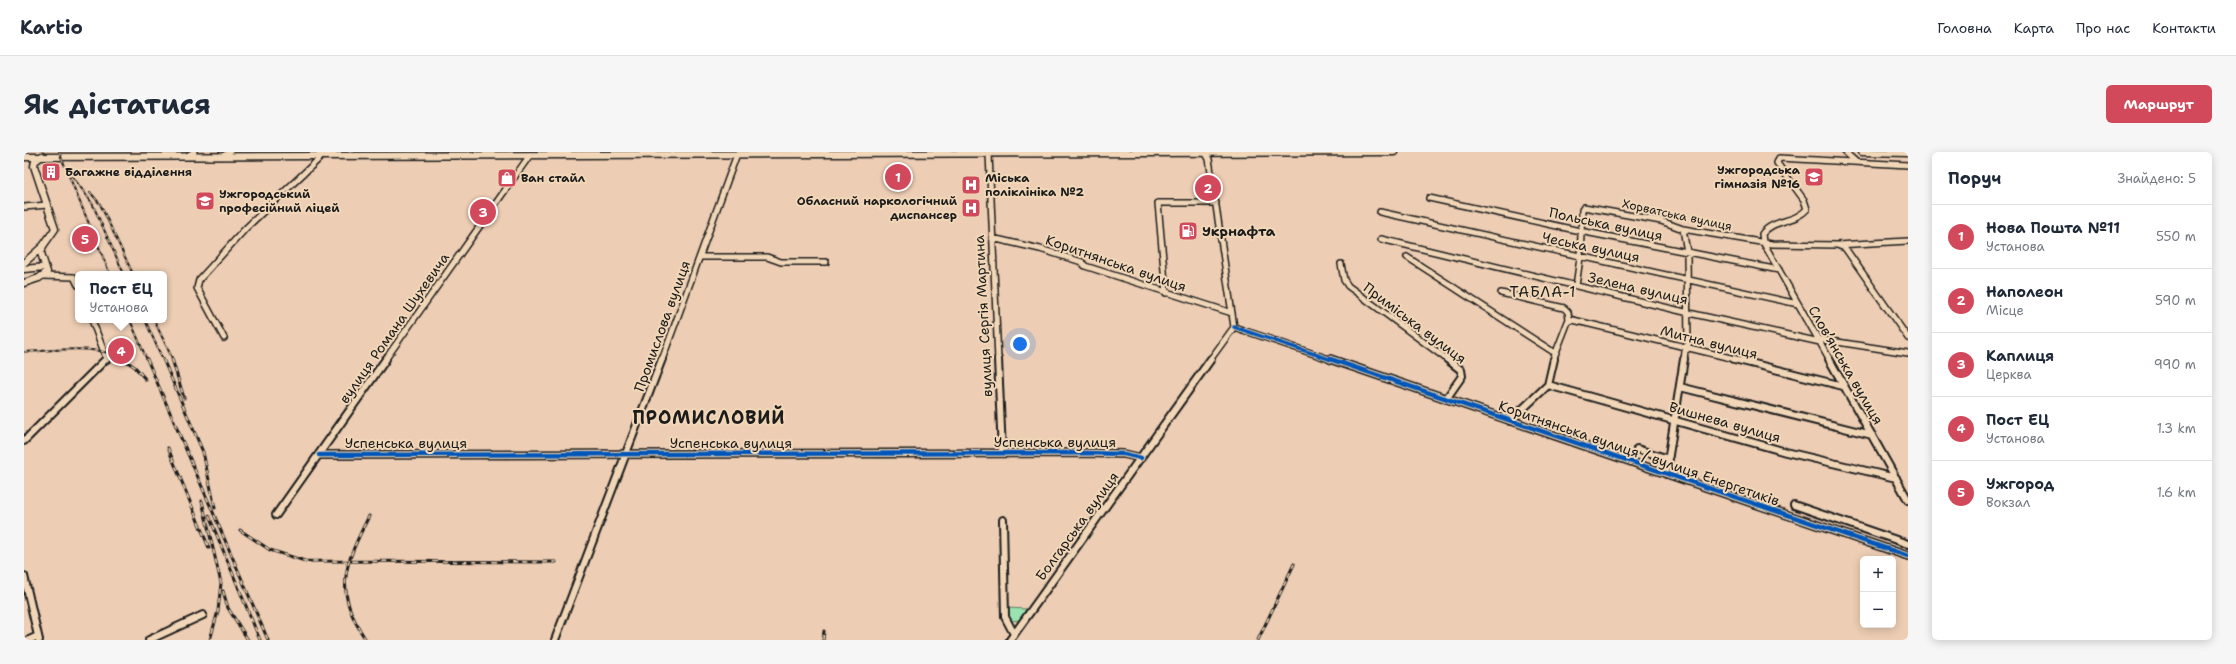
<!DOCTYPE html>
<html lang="uk">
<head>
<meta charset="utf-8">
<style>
  :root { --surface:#fff; --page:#f6f6f7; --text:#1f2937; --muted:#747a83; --line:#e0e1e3; --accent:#d1495b }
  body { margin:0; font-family:"Shantell Sans",sans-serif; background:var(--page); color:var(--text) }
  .controls { position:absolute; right:12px; bottom:12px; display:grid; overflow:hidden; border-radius:6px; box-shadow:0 2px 10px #0003 }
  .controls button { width:36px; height:36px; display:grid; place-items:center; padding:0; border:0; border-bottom:1px solid var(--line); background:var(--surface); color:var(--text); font:20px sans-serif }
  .you { position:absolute; left:996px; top:192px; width:14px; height:14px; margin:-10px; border:3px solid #fff; border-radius:50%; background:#1a73e8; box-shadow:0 0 0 6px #1a73e833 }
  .badge { display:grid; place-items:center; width:26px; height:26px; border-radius:50%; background:var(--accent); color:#fff; font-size:13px; font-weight:700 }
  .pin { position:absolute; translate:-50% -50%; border:2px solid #fff; box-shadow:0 1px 4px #0006 }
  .popup { position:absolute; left:51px; top:119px; width:92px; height:52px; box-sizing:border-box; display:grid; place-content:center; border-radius:6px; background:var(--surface); filter:drop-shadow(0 1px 3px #0005); font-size:13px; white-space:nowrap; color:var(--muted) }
  .popup b { font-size:15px; color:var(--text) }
  .popup::after { content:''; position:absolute; left:50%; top:100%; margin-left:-8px; border:8px solid transparent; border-top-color:var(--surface) }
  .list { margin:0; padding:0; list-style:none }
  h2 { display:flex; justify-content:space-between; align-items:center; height:52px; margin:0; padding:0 16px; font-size:17px }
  h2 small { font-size:13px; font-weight:400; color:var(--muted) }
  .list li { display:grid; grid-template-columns:26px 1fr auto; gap:12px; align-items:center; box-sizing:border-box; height:64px; padding:0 16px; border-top:1px solid var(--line) }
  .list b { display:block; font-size:15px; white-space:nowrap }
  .list p { margin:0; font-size:13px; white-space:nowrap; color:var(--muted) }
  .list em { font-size:13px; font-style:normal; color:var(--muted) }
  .map { position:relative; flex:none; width:1884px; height:488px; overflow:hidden; border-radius:6px }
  header { display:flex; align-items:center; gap:24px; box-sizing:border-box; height:56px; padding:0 20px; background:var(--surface); border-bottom:1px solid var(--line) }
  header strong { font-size:19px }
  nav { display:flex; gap:22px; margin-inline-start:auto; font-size:14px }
  .intro { display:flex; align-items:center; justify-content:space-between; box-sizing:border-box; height:96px; padding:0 24px }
  h1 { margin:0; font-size:28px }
  .button { padding:10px 18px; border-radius:6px; background:var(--accent); color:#fff; font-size:14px; font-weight:700 }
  main { display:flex; gap:24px; padding:0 24px }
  aside { flex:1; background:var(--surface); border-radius:6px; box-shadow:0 2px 10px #0003 }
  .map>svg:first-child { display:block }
</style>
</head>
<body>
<header>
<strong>Kartio</strong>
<nav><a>Головна</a><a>Карта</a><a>Про нас</a><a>Контакти</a></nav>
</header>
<div class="intro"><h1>Як дістатися</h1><a class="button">Маршрут</a></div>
<main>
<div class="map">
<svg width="1884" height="488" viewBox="0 0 1884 488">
  <rect width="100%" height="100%" fill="#edcdb3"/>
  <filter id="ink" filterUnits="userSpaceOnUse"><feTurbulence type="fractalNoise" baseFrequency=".025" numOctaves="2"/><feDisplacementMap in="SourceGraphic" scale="8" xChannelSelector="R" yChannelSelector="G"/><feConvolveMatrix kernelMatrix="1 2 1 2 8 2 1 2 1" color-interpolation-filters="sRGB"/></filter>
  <g filter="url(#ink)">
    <path fill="#9ae2b0" stroke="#5b7f66" d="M983 456 1002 457 996 468 987 469 983 464Z"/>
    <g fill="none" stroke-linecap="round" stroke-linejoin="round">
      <g stroke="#1c1c1c" stroke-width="8">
        <path id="minor-far1" d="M1181 0 1185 7 1210 175
          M1821 0 1831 9
          M965 2 974 208
          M163 4 170 0
          M199 4 206 0
          M1405 46 1556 79 1755 118
          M0 55 23 53
          M1356 60 1774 152
          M1659 77 1663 100 1664 197 1661 199 1660 208
          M968 86 1016 97 1058 110 1061 114 1208 161
          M1357 87 1665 161 1796 190
          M1813 93 1821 96 1884 186
          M677 105H743L757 110H802
          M1383 105 1531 201
          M1317 112 1320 128 1324 134 1424 208
          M19 124 50 125 54 133
          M1552 134 1556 106 1558 58 1560 55 1637 69 1659 77 1748 92 1813 93 1884 89
          M1142 141 1134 51H1192
          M1477 141 1540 156 1544 160 1545 167 1529 208
          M1545 167 1715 208
          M68 168 83 208
          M1210 175 1308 208
          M200 186 173 136 175 128 222 76 298 4
          M1794 187 1884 201
          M361 208 506 3
          M638 208 713 2
          M1186 208 1210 175
          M1806 208 1739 90 1738 82C1749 67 1771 71 1783 57L1780 48 1753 11 1755 6 1884 13"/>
      </g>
      <g stroke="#1c1c1c" stroke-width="10">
        <path id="minor" d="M974 207 978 301
          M1306 207 1884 404
          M1710 207 1819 234
          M1805 207 1884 348
          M1524 233 1762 300 1872 326
          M1656 235 1848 283
          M1422 247 1438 224 1437 218 1423 207
          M1486 269 1524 233 1530 207
          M0 289 82 207
          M1613 297 1645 307
          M295 303 1061 301 1100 302 1117 306
          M1642 322 1660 207
          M1770 353 1884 392
          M252 363 362 207
          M979 368 981 465 990 482
          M0 424 15 488
          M5 488 14 484
          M125 488 179 463
          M531 488 638 207
          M986 488 1187 207"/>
      </g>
      <g stroke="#1c1c1c" stroke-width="9">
        <path id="major" d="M1838 0 1884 1
          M0 5 1370 0
          M0 111 19 94 31 77 10 14 11 9 18 4
          M0 117 21 115
          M0 131 15 126 23 120 17 101 19 94"/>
      </g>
      <use href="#minor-far1" stroke="#f1d7b8" stroke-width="5"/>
      <use href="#minor" stroke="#f1d7b8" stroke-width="6"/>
      <use href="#major" stroke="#f1d7b8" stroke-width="6"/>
      <g stroke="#1c1c1c" stroke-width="2">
        <path id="rail-far1" d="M35 0 86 122
          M46 21 68 51 100 122
          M66 40 76 52 109 122
          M106 168 123 208
          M121 168 139 208
          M130 168 149 208
          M0 200C31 199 73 191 101 208"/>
      </g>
      <g stroke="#1c1c1c" stroke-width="3">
        <path id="rail" d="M99 207 111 215 122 228
          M123 207 244 488
          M139 207 179 300 191 356
          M148 207 160 246
          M144 296 185 396
          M178 349 197 431 194 459 186 488
          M185 364 236 488
          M216 378 246 398 281 409 532 410
          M199 439 204 456 224 488
          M342 488C309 438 320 414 345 364
          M799 488 800 479
          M1234 488 1270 412"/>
      </g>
      <use href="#rail-far1" stroke="#f1d7b8" stroke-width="1" stroke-dasharray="3.5" stroke-linecap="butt"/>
      <use href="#rail" stroke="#f1d7b8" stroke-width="1.5" stroke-dasharray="5" stroke-linecap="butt"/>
      <g stroke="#f1d7b8" stroke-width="5.5">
        <path id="cycleway-far1" d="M1210 175 1308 208"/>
      </g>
      <g stroke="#f1d7b8" stroke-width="7">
        <path id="cycleway" d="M1306 207 1884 404
          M295 303 1061 301 1100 302 1117 306"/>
      </g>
      <use href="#cycleway-far1" stroke="#0057b8" stroke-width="3.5"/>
      <use href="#cycleway" stroke="#0057b8" stroke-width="4.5"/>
    </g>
  </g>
  <defs>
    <g id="building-square" transform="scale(1)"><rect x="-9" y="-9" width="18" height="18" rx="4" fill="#d1495b" stroke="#f1d7b8"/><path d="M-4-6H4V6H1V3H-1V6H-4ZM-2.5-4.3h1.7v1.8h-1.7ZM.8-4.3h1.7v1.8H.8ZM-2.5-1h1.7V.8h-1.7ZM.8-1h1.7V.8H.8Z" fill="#fff"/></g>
    <g id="school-square" transform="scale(1)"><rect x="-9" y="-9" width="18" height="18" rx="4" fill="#d1495b" stroke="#f1d7b8"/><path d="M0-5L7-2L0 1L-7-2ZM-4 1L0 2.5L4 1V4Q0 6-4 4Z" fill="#fff"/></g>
    <g id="shop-square" transform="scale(1)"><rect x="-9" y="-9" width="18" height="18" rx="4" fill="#d1495b" stroke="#f1d7b8"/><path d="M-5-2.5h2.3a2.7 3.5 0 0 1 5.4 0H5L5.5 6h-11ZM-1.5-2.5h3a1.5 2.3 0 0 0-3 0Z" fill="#fff"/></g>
    <g id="hospital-square" transform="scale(1)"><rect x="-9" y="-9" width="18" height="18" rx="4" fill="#d1495b" stroke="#f1d7b8"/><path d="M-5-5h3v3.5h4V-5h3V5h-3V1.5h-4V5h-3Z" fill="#fff"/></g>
    <g id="university-square" transform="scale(1)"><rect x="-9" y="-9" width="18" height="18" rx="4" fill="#d1495b" stroke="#f1d7b8"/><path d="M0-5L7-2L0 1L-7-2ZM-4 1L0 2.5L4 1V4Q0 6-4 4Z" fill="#fff"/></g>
    <g id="fuel-square" transform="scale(1)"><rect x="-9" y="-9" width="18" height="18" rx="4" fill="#d1495b" stroke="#f1d7b8"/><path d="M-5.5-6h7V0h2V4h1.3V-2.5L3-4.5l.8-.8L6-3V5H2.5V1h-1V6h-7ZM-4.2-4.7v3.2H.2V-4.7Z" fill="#fff"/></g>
  </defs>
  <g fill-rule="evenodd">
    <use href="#building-square" x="27" y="20"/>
    <use href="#school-square" x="1790" y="25"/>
    <use href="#shop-square" x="483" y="26"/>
    <use href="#hospital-square" x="947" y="33"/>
    <use href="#university-square" x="181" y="49"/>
    <use href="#hospital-square" x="947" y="56"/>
    <use href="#fuel-square" x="1164" y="79"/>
  </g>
  <g text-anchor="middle" stroke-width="4" stroke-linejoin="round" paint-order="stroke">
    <g font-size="12" font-weight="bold" fill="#1c1c1c" stroke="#f1d7b8" text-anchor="start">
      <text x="1776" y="22" text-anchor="end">Ужгородська<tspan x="1776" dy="14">гімназія №16</tspan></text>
      <text x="41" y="24">Багажне відділення</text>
      <text x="497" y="30">Ван стайл</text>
      <text x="961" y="30">Міська<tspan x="961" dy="14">поліклініка №2</tspan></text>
      <text x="195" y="46">Ужгородський<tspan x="195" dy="14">професійний ліцей</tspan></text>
      <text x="933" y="53" text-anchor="end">Обласний наркологічний<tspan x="933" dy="14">диспансер</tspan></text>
    </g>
    <g font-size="12" fill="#1c1c1c" stroke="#f1d7b8">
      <text transform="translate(1653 63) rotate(12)" y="4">Хорватська вулиця</text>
    </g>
    <g font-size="14" fill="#1c1c1c" stroke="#f1d7b8">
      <text transform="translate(1582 72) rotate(12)" y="5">Польська вулиця</text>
      <text transform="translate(1567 95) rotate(12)" y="5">Чеська вулиця</text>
      <text transform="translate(1092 111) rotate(19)" y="5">Коритнянська вулиця</text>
      <text transform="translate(1614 136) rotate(13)" y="5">Зелена вулиця</text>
      <text transform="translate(959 164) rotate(-93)" y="5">вулиця Сергія Мартина</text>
      <text transform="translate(1391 171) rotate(37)" y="5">Приміська вулиця</text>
      <text transform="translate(638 174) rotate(-70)" y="5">Промислова вулиця</text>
      <text transform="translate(370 176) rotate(-55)" y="5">вулиця Романа Шухевича</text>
      <text transform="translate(1685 190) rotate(14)" y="5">Митна вулиця</text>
      <text transform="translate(1822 213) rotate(60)" y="5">Словʼянська вулиця</text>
      <text transform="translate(1701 270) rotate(16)" y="5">Вишнева вулиця</text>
      <text x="1031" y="295">Успенська вулиця</text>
      <text x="382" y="296">Успенська вулиця</text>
      <text x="707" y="296">Успенська вулиця</text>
      <text transform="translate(1615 301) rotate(19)" y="5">Коритнянська вулиця / вулиця Енергетиків</text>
      <text transform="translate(1053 374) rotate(-54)" y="5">Болгарська вулиця</text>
    </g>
    <g font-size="14" font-weight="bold" fill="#1c1c1c" stroke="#f1d7b8" text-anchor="start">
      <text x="1178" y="84">Укрнафта</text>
    </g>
    <g font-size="15" letter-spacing="1" fill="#1c1c1c" stroke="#f1d7b8">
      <text x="1519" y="145">ТАБЛА-1</text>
    </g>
    <g font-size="18" font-weight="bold" letter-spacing="1" fill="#1c1c1c" stroke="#f1d7b8">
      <text x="685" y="272">ПРОМИСЛОВИЙ</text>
    </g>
  </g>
</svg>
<div class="controls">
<button>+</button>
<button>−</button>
</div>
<div class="you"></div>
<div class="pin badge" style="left:874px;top:25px">1</div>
<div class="pin badge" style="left:1184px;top:36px">2</div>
<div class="pin badge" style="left:459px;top:60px">3</div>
<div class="pin badge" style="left:97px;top:199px">4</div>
<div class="popup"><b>Пост ЕЦ</b>Установа</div>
<div class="pin badge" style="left:61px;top:87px">5</div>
</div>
<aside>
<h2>Поруч<small>Знайдено: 5</small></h2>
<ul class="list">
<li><span class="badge">1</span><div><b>Нова Пошта №11</b><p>Установа</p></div><em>550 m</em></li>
<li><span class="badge">2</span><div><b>Наполеон</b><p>Місце</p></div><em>590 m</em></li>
<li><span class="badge">3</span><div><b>Каплиця</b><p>Церква</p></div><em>990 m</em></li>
<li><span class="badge">4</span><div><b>Пост ЕЦ</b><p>Установа</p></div><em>1.3 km</em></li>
<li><span class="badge">5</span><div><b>Ужгород</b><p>Вокзал</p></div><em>1.6 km</em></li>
</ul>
</aside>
</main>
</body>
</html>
